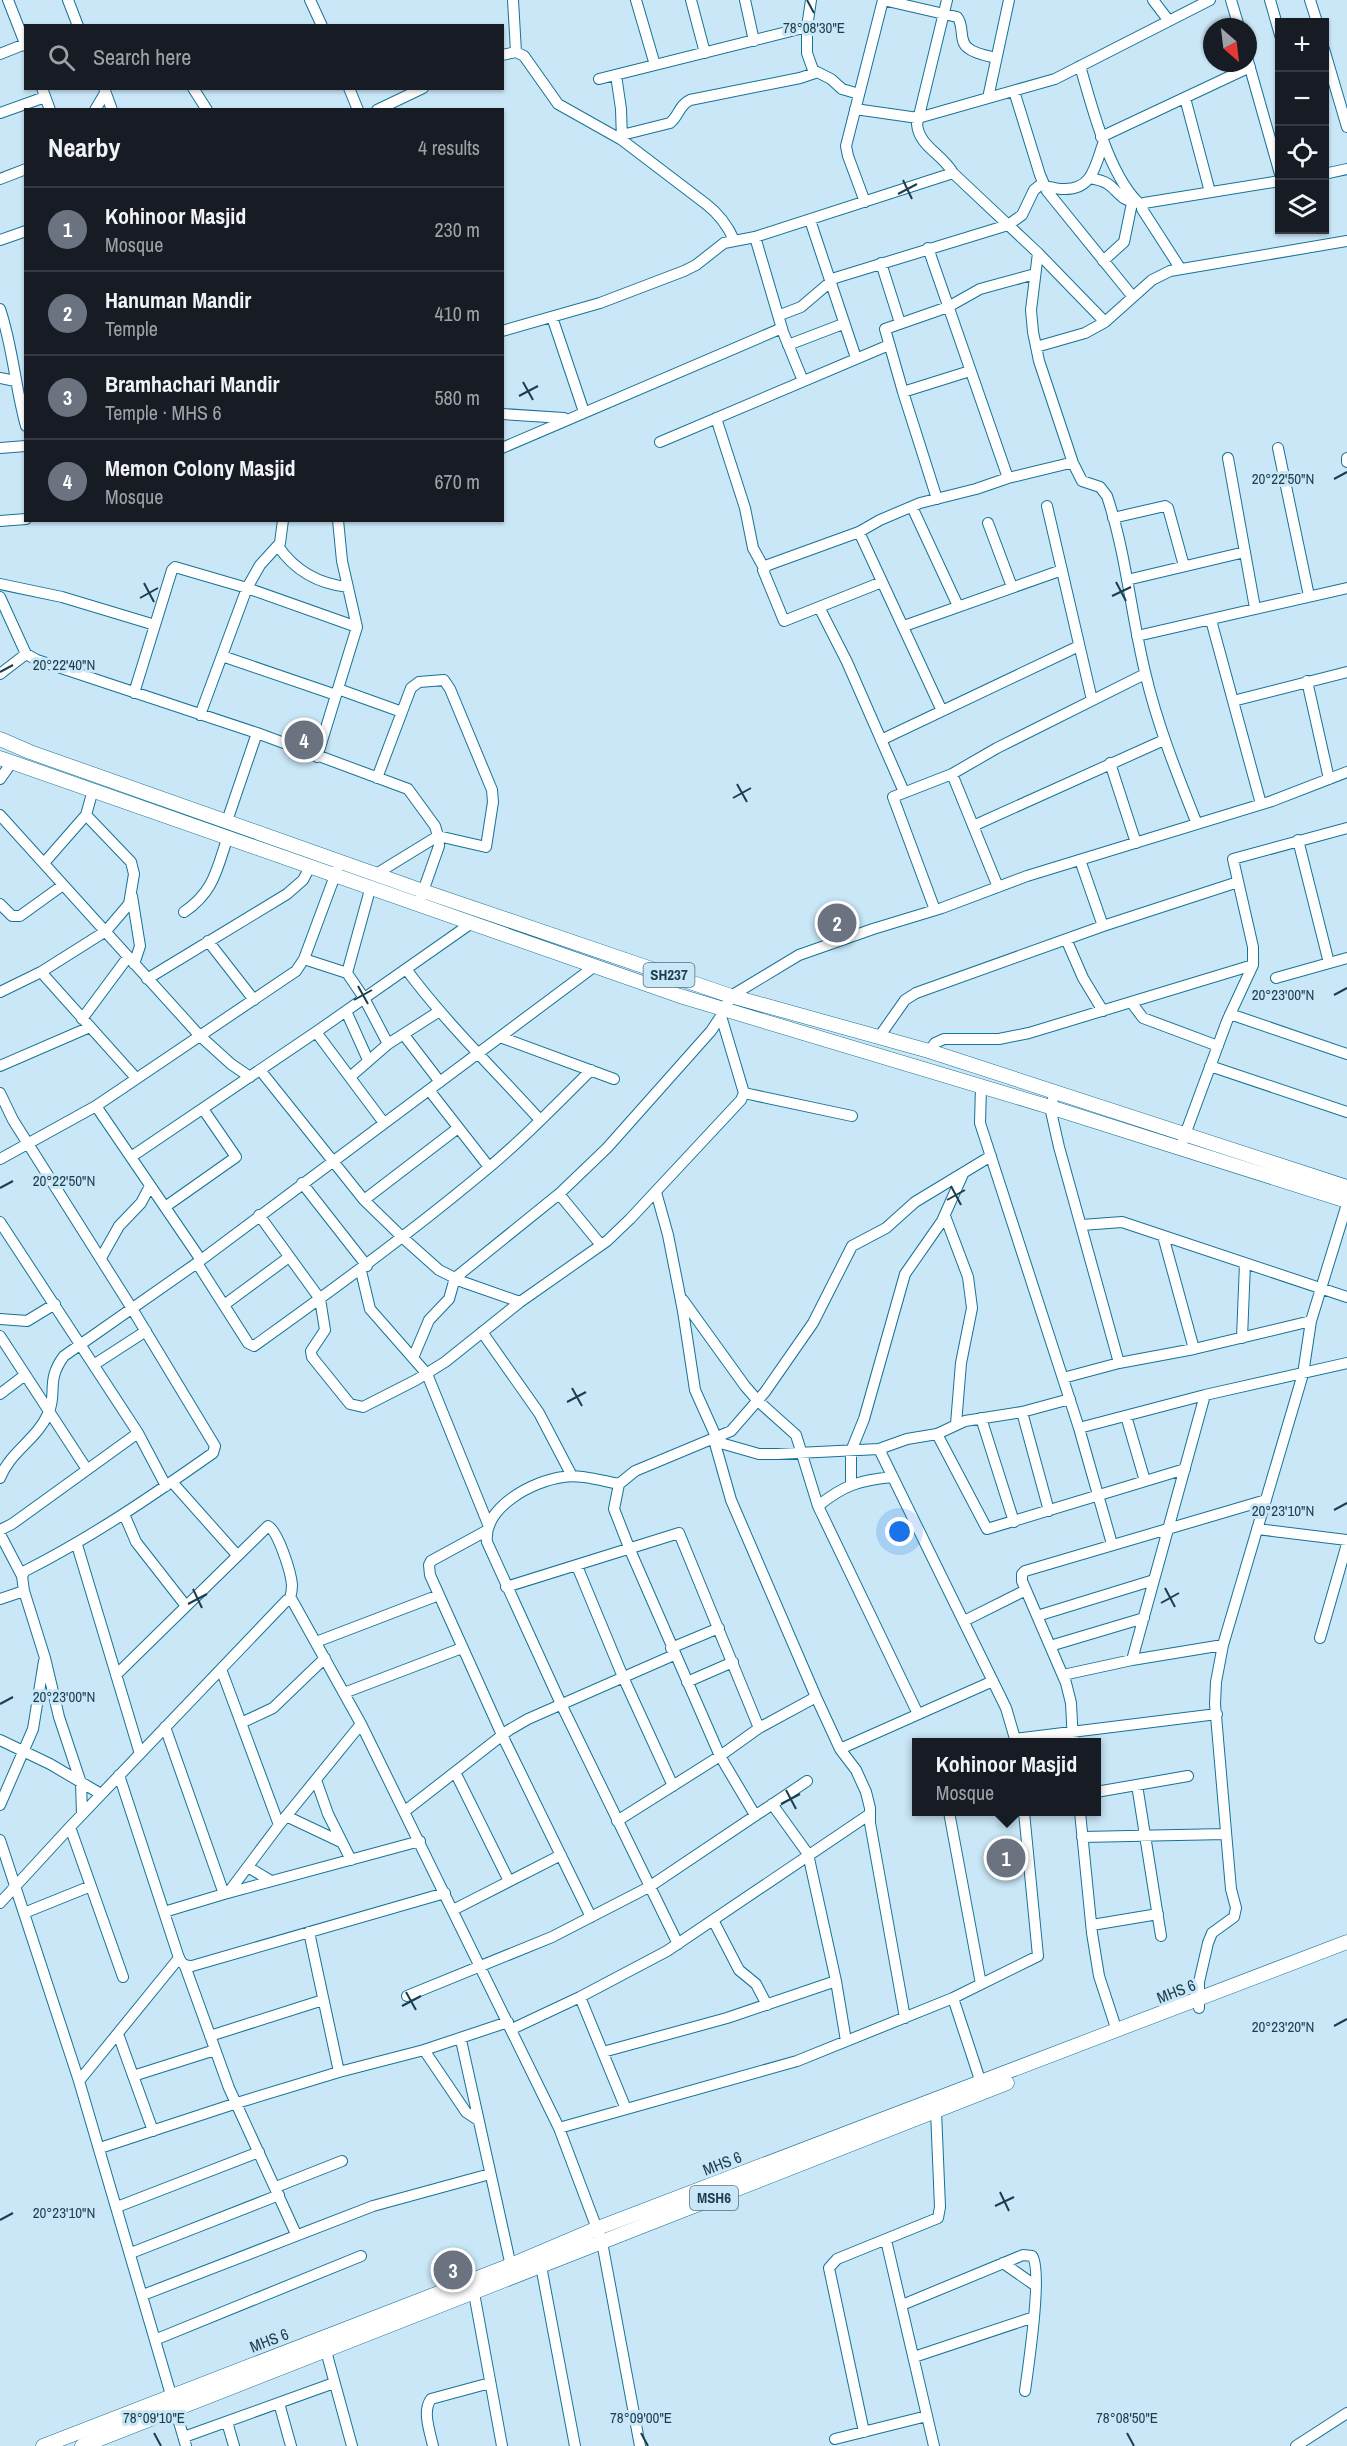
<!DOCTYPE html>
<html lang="en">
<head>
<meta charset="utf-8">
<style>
  :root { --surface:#171b24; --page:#242831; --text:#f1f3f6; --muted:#9ea1a6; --line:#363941; --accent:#1a73e8 }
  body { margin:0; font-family:"Archivo Narrow",sans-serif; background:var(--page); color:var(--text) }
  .controls { position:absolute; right:18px; top:18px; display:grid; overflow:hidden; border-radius:0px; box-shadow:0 2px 4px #0004 }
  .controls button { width:54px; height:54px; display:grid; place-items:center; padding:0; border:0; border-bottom:2px solid var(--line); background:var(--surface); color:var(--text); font:30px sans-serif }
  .compass { position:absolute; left:1203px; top:18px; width:54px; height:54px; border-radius:50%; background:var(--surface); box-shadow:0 2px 4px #0004; rotate:152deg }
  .you { position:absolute; left:900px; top:1532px; width:21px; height:21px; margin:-15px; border:4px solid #fff; border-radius:50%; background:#1a73e8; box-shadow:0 0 0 9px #1a73e833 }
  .badge { display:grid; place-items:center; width:39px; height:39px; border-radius:50%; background:var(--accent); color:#fff; font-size:20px; font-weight:700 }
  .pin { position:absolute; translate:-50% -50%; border:3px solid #fff; box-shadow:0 2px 6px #0006 }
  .popup { position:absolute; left:912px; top:1738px; width:189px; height:78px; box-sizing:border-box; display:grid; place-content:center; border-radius:0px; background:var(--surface); filter:drop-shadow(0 2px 4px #0005); font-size:20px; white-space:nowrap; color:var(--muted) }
  .popup b { font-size:22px; color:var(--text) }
  .popup::after { content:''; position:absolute; left:50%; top:100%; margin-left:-12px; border:12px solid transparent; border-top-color:var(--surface) }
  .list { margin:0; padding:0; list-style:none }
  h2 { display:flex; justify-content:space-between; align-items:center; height:78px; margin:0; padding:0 24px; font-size:26px }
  h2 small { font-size:20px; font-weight:400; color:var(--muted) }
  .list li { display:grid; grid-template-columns:39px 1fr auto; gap:18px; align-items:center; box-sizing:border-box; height:84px; padding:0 24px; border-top:2px solid var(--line) }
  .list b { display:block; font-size:22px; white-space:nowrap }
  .list p { margin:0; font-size:20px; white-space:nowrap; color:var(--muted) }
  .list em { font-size:20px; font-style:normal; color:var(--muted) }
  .icon { flex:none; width:33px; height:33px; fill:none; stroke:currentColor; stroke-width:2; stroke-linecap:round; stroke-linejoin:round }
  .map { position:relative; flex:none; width:1347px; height:2446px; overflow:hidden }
  .search { position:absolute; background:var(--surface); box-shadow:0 2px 4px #0004; left:24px; top:24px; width:480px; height:66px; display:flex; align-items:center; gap:15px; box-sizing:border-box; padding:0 21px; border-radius:0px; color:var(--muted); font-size:22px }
  .panel { position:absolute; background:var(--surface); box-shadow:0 2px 4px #0004; left:24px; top:108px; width:480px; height:414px; border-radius:0px }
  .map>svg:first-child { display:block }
</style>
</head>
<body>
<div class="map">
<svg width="1347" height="2446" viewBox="0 0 1347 2446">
  <rect width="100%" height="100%" fill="#c9e7f7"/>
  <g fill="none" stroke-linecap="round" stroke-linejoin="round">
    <g stroke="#167396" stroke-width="12">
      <path id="minor" d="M8 0 26 46
        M68 0 78 26
        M310 0 322 26
        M513 0 516 52
        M636 0 655 65
        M691 0 705 53
        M745 0 754 41
        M883 0 957 17C965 26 958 41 968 48 975 54 988 56 996 58
        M947 0 917 124C919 147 943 154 953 173
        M1153 0 1169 21
        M1231 0 1239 27
        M1270 0 1280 35
        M1310 0 1317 22
        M807 27V53L813 70 831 79 842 89 859 94
        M1324 49 1347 127
        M0 54 25 44
        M502 55 516 52 524 56 558 104 622 140 706 204C719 214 727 224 734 240
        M1248 61 1280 174
        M1080 66C1092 106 1109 178 1142 206
        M616 75 621 109 622 140
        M599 79 807 27 811 0
        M42 88 50 110
        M104 88 112 110
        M193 88 207 110
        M349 88 358 110
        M1014 91 1040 175 1047 191 1133 297
        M988 98 1009 0
        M1185 98 1210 192
        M855 109 918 118 1055 79 1210 0
        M95 110 105 93
        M377 110 423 88
        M0 113 45 97
        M622 135 670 123C679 116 679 105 690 100L800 78 815 73
        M1101 137 1250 67
        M1324 174 1347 169
        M1089 178C1096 179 1102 180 1108 184 1117 190 1124 204 1137 201
        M0 179 26 169
        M865 202 848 156 846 146 883 0
        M810 220 856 358
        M755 237 783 332 803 381
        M0 240 26 231
        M928 248 1008 478
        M1038 253 1031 310 1033 332 1039 361 1073 463
        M1103 261 1124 242 1132 203
        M881 263 900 323
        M1180 268 1142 209 1144 203 1280 181
        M0 309C13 347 15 387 26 426
        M780 315 801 307 835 278 1008 225 1022 215 1034 190 1039 186C1047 185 1054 189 1063 189 1092 190 1095 167 1103 144
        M552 317 584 412
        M502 331 600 303 684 271 696 265 724 243 755 237 953 173 1038 253 1105 322 1152 280 1170 271 1347 241
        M788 345 843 324
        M1036 347 1085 333 1105 322
        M0 378 15 381
        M903 392 885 329 948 307 980 289 1035 274
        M502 414 564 418
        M716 418 745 508 753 548 764 568
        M660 442 889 345
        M0 448 26 446
        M502 448 782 328
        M1278 448 1309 596
        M1228 458 1255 608
        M1347 458V462
        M937 499 903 392 970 371
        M1047 506 1092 700
        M912 507 958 606
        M1113 518 1165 506 1168 508 1184 566
        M0 521 26 519
        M988 523 1012 587
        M859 532 942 711
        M278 546C295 571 319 584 348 587
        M1127 580 1245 552
        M882 582 784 621 763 570 768 565 859 532 880 520 920 503 976 489 1008 478 1070 463 1074 465 1082 481 1100 487 1107 496C1126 553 1131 614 1145 672 1157 724 1177 774 1197 824
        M0 584 62 597 155 625
        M0 597 26 654 37 660 257 733 408 789 435 826 438 836 439 846 421 897
        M819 607 847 662 904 792
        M1211 620 1261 804
        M904 626 1062 570
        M1137 636 1347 588
        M222 656 336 695
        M0 674 26 654
        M1307 681 1329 779
        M338 689 402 712
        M134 693 172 570 175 567 247 588 357 627
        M1233 701 1347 672
        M200 715 247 588 260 565 280 543 283 520
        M881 740 1079 646
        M317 757 357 627 342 561 338 520
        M1110 763 1136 843
        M952 774 998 887
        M0 779 12 762
        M0 815 199 1035 231 1064 250 1077
        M227 821 257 733
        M973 826 1164 740
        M1298 840 1329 963
        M1080 860 1103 926
        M44 863 86 815 93 790
        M376 874 438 836 486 847 493 802 492 790 450 689 444 680 419 682 411 688 377 778
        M371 886 347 973 364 998 388 1044
        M132 896 140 946 134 964
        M0 904 12 916H20L63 885
        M935 910 893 797 952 774 997 748 1145 674
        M184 912C214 892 217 869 228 836
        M1066 939 1083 978 1103 1011
        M208 941 254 1000
        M304 959 347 973
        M406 969C446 1023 495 1070 540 1120
        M41 972 136 1078
        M1276 978 1347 958
        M147 979 287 894 303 880 311 865
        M0 992 41 972 106 931 129 904 134 874 131 862 86 815
        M1131 1002 1143 1018 1218 1046
        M346 1011 368 1060
        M1230 1014 1347 1054
        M82 1019 128 957
        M316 1032 384 1123
        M404 1035 440 1082
        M500 1037 614 1079
        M879 1037 905 1000 916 993 1103 926 1238 882
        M929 1051 935 1043 944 1039H999L1029 1033 1253 965
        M0 1066 90 1027
        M1210 1066 1347 1112
        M260 1070 364 1200 402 1237 439 1270 463 1282 520 1302
        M350 1077 388 1044 438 1012
        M981 1086 980 1123 1079 1428 1112 1544
        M429 1090 489 1167
        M1056 1091 1050 1107 1059 1147 1119 1363
        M0 1093 13 1120 131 1307 215 1446 213 1453C152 1496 92 1537 25 1571L22 1576 24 1591 45 1658 59 1717 81 1783 82 1814
        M744 1093 852 1116
        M96 1106 201 1260
        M1183 1140 1227 1021 1253 965V947L1233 859 1347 828
        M131 1157 316 1032 473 922
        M0 1159 96 1106 296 971 304 959 337 870
        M302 1183 367 1266
        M656 1192 668 1235 683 1311 695 1390 717 1439 724 1444 759 1454H777L879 1449 907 1439 937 1434 965 1421 1022 1412 1070 1399
        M559 1194 601 1245
        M364 1200 458 1128
        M165 1207 236 1157 203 1109
        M259 1215 320 1299 325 1330 311 1351 312 1357 350 1404 363 1407 416 1380 445 1362 520 1302 607 1241 630 1219 741 1100 744 1093 721 1016
        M945 1216 968 1277 972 1308 961 1363 956 1424
        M0 1222 138 1433 166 1486
        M1082 1225 1122 1222 1347 1297
        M1163 1236 1194 1349
        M101 1258 119 1226 141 1203 150 1186
        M197 1263 248 1343 254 1346C331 1291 408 1235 481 1174 520 1142 555 1106 591 1070
        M361 1271 370 1309 427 1374 488 1524
        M683 1300 745 1386 758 1401 796 1435 818 1506 918 1714
        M224 1305 289 1257
        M0 1319 27 1321 55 1304
        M482 1332 539 1413 572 1476
        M0 1336 86 1468
        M1242 1338 1245 1263
        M413 1358 429 1320 449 1299 455 1278 559 1194 607 1148 711 1031 721 1016 731 996 799 955 873 929 942 908 1027 876 1272 801 1347 772
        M95 1364 146 1331
        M1063 1378 1119 1363 1194 1349 1311 1321
        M0 1394 25 1375
        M1022 1412 1049 1511
        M1126 1416 1145 1481
        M981 1418 1014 1522
        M1079 1428 1205 1395 1347 1363
        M937 1434 987 1529 1185 1469
        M714 1440 731 1500 816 1697 840 1749 856 1770 866 1792 870 1808V1823L905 2018
        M879 1449 1006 1708 1016 1742
        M0 1478C10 1452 37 1439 48 1414 58 1394 45 1381 64 1356L197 1263 595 966
        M172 1482 237 1555
        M619 1484C602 1481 581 1474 563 1477 533 1481 483 1507 487 1542L561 1704 678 1944
        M851 1484V1451L864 1419 905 1274 942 1221 963 1174
        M818 1506C844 1485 860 1480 893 1477
        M124 1514 136 1542 186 1606
        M1257 1529 1347 1540
        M0 1530 12 1524 138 1433
        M486 1531 431 1561 429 1565 430 1575 502 1735 591 1917
        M0 1534 22 1576
        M77 1545 140 1754
        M577 1566 623 1677 673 1786
        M506 1587 679 1533 759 1728
        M0 1599 24 1591
        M1037 1616 1154 1580
        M964 1621 1026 1590
        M1320 1638 1347 1544
        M316 1642 439 1595
        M1050 1646 1144 1618
        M671 1648 719 1628
        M1132 1660 1205 1395
        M221 1669 279 1825
        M116 1675 268 1526C278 1531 291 1572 292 1585 292 1589 291 1595 290 1599
        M1063 1675 1132 1660 1223 1645
        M687 1682 733 1662
        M344 1693 462 1648
        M241 1723 273 1708 325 1658
        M165 1727 224 1894 420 1841
        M1015 1739 1217 1714
        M0 1740 50 1764 101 1794
        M1073 1742 1071 1703 1066 1683 1022 1581V1574L1025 1571 1266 1500
        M840 1749 993 1681
        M455 1772 509 1881
        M119 1775 178 1955C181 1963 183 1966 192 1966L445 1893
        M316 1780 328 1814 351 1860
        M1137 1785 1161 1936
        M1096 1792 1188 1776
        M772 1804 808 1854 836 1981 846 2041
        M0 1805 33 1729 44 1661
        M405 1811 509 1730 528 1719 674 1655
        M949 1812 981 1984
        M1080 1812 1092 1933 1099 1976 1117 2031
        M755 1815 720 1756 630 1550 614 1509 619 1484 635 1471 731 1431 765 1392 813 1323 852 1246 886 1228 915 1202 991 1156
        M286 1816 341 1842
        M617 1821 720 1756 759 1728 816 1697
        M70 1827 123 1977
        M1082 1837 1226 1834
        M0 1840 79 2081 186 2446
        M248 1867 271 1881
        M228 1893 279 1825 361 1724
        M0 1903 70 1827 287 1600H292L361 1724 559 2128 602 2242 640 2446
        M453 1910 561 1855
        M164 1912 224 1894
        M24 1913 91 1886
        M713 1920 739 1970 756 1984 767 2005
        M1092 1925 1158 1914
        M309 1932 339 2072
        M185 1966 229 2088 296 2234
        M407 1996 552 1937 649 1887 807 1781
        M580 1997 626 2109
        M953 1998 983 2089
        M1199 2008V1982L1208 1943 1212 1933 1234 1917 1236 1908 1231 1889 1228 1855 1215 1704 1216 1682 1223 1645 1303 1374 1311 1321 1347 1204
        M512 2029 580 1997 667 1951 870 1814
        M118 2034 153 2131
        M210 2036 323 2000
        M461 2040 512 2271
        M424 2050 466 2112 478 2120
        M603 2052 727 2018 836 1981
        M133 2076 215 2050
        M79 2081 179 1958
        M559 2128 797 2061 953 1998 1038 1956 1024 1812
        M100 2148 237 2103 339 2072 424 2050 508 2022
        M276 2187 342 2161
        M117 2207 259 2152
        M886 2240 934 2446
        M131 2253 279 2195
        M1003 2263 1036 2286
        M541 2266 575 2446
        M474 2293 502 2446
        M143 2295 373 2206 490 2174
        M902 2305 1023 2255 1032 2256C1043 2269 1028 2369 1025 2391
        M157 2339 361 2256
        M326 2351 352 2446
        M914 2357 1034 2317
        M279 2403 291 2446
        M227 2422 234 2446
        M864 2432 829 2268 837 2259 938 2218 940 2207 936 2111
        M184 2437 334 2383
        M835 2439 927 2416
        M433 2446C430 2432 422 2411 431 2399L490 2383
        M1296 2446 1347 2413"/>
    </g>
    <g stroke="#167396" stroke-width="15">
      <path id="major" d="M0 739 30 752 423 891 731 996 929 1051 1347 1187
        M0 758 680 996 1050 1107 1347 1201
        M43 2446 511 2265 598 2228 1347 1942
        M82 2446 1007 2083"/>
    </g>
    <use href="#minor" stroke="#fff" stroke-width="10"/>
    <use href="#major" stroke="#fff" stroke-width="14"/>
  </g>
  <path fill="none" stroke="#1b3e4e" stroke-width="2" d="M807 0 814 13M903 180 912 199M898 194 917 184M523 382 533 400M519 396 538 386M1334 479 1347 472M1116 582 1126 601M144 583 154 602M1112 596 1131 587M140 598 158 588M0 672 13 665M737 784 747 802M733 798 751 788M358 986 368 1004M1334 995 1347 988M354 1000 372 990M951 1186 961 1205M0 1188 13 1181M947 1200 965 1190M572 1388 582 1406M567 1402 586 1392M1334 1510 1347 1503M1165 1588 1175 1607M193 1589 202 1608M1161 1603 1179 1593M188 1604 207 1594M0 1704 13 1697M786 1790 796 1809M781 1804 800 1794M406 1992 416 2010M402 2006 421 1996M1334 2026 1347 2019M1000 2192 1009 2211M995 2206 1014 2197M0 2220 13 2213M154 2433 161 2446M641 2433 648 2446M1127 2433 1134 2446"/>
  <g text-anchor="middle" stroke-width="6" stroke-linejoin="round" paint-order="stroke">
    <g fill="#c9e7f7" stroke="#4f7181" stroke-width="1.5">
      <rect x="643.5" y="963" width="51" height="24" rx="4.5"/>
      <rect x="690" y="2186" width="48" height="24" rx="4.5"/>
    </g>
    <g font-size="15" font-weight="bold" fill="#1b3e4e">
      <text x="669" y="980">SH237</text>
      <text x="714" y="2203">MSH6</text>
    </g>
    <g font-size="16" fill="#1b3e4e" stroke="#c9e7f7">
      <text transform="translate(1176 1991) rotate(-21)" y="6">MHS 6</text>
      <text transform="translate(722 2163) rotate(-21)" y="6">MHS 6</text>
      <text transform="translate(269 2340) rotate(-21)" y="6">MHS 6</text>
    </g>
  </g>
  <g font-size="15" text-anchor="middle" fill="#1b3e4e" stroke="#c9e7f7" stroke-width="6" stroke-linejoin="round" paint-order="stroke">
    <text x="814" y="33">78°08'30"E</text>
    <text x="1283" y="484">20°22'50"N</text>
    <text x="64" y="670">20°22'40"N</text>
    <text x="1283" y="1000">20°23'00"N</text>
    <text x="64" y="1186">20°22'50"N</text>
    <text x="1283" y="1516">20°23'10"N</text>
    <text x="64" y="1702">20°23'00"N</text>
    <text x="1283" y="2032">20°23'20"N</text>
    <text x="64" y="2218">20°23'10"N</text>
    <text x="154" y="2423">78°09'10"E</text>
    <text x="641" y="2423">78°09'00"E</text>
    <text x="1127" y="2423">78°08'50"E</text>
  </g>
</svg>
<div class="controls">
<button>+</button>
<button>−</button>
<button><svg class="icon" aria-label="locate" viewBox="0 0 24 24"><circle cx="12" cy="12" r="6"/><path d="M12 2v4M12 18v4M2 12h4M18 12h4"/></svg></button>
<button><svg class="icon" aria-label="layers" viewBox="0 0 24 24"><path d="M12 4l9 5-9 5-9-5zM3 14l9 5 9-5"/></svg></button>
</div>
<svg class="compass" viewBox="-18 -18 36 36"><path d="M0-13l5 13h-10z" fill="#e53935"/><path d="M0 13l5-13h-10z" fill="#9ea1a6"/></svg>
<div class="you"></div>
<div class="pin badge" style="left:1006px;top:1858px;background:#6b7280">1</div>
<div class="popup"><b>Kohinoor Masjid</b>Mosque</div>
<div class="pin badge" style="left:837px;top:923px;background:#6b7280">2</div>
<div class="pin badge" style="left:453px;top:2270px;background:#6b7280">3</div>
<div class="pin badge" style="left:304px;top:740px;background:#6b7280">4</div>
<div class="search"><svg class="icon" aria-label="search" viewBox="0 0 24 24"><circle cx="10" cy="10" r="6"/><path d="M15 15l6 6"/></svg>Search here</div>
<section class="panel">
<h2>Nearby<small>4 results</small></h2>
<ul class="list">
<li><span class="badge" style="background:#6b7280">1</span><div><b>Kohinoor Masjid</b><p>Mosque</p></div><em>230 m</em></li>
<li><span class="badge" style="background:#6b7280">2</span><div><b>Hanuman Mandir</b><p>Temple</p></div><em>410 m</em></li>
<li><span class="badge" style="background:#6b7280">3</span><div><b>Bramhachari Mandir</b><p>Temple · MHS 6</p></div><em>580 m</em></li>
<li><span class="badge" style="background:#6b7280">4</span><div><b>Memon Colony Masjid</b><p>Mosque</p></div><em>670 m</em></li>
</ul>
</section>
</div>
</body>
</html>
